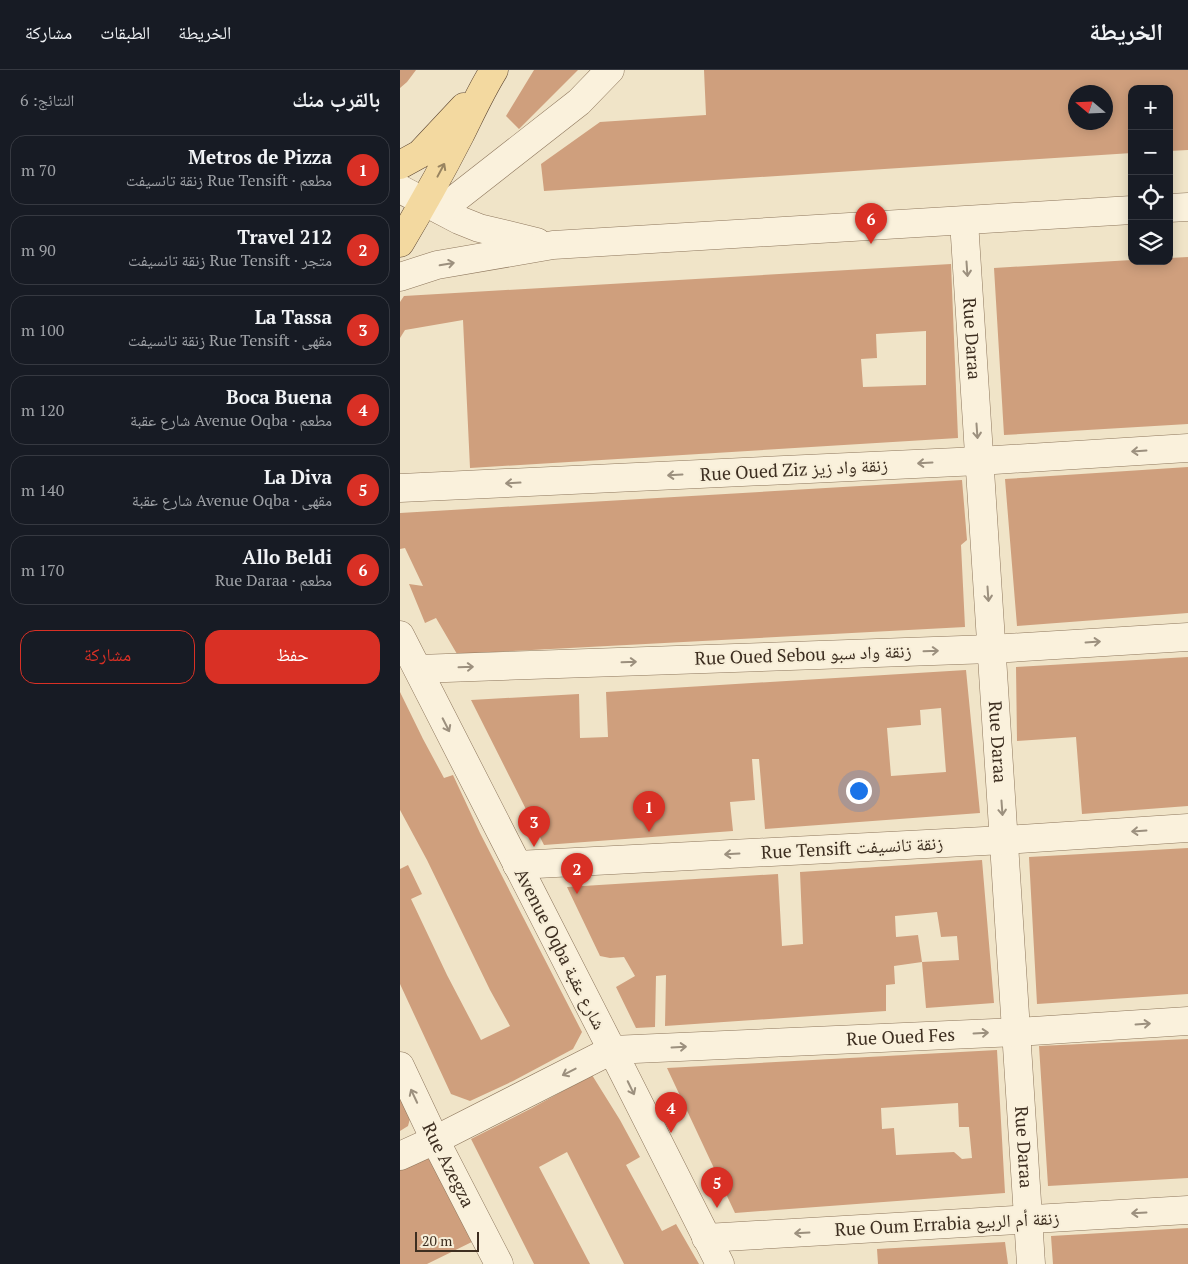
<!DOCTYPE html>
<html lang="ar">
<head>
<meta charset="utf-8">
<style>
  :root { --surface:#171b24; --page:#242831; --text:#f1f3f6; --muted:#9ea1a6; --line:#363941; --accent:#d93025 }
  body { margin:0; font-family:"PT Serif","Noto Naskh Arabic",serif; background:var(--page); color:var(--text); direction:rtl }
  .controls { position:absolute; right:15px; top:15px; display:grid; overflow:hidden; border-radius:10px; box-shadow:0 2px 12px #0003 }
  .controls button { width:45px; height:45px; display:grid; place-items:center; padding:0; border:0; border-bottom:1px solid var(--line); background:var(--surface); color:var(--text); font:25px sans-serif }
  .compass { position:absolute; left:668px; top:15px; width:45px; height:45px; border-radius:50%; background:var(--surface); box-shadow:0 2px 12px #0003; rotate:289deg }
  .scale { position:absolute; left:15px; bottom:12px; width:64px; box-sizing:border-box; padding-left:5px; border:2px solid #3d2e20; border-top:0; font-size:14px; line-height:18px; white-space:nowrap; color:#3d2e20; -webkit-text-stroke:4px #f7eed8; paint-order:stroke }
  .you { position:absolute; left:458px; top:720px; width:18px; height:18px; margin:-12px; border:4px solid #fff; border-radius:50%; background:#1a73e8; box-shadow:0 0 0 8px #1a73e833 }
  .badge { display:grid; place-items:center; width:32px; height:32px; border-radius:50%; background:var(--accent); color:#fff; font-size:16px; font-weight:700 }
  .pin { position:absolute; translate:-50% -41px; filter:drop-shadow(0 1px 2px #0008) }
  .pin::after { content:''; position:absolute; top:26px; width:18px; height:15px; background:inherit; clip-path:polygon(0 0,100% 0,50% 100%) }
  .list { margin:0; padding:0; list-style:none }
  h2 { display:flex; justify-content:space-between; align-items:center; height:65px; margin:0; padding:0 20px; font-size:21px }
  h2 small { font-size:16px; font-weight:400; color:var(--muted) }
  .list li { display:grid; grid-template-columns:32px 1fr auto; gap:15px; align-items:center; box-sizing:border-box; height:70px; margin:0 10px 10px; padding:0 10px; border:1px solid var(--line); border-radius:15px }
  .list b { display:block; font-size:19px; white-space:nowrap }
  .list p { margin:0; font-size:16px; white-space:nowrap; color:var(--muted) }
  .list em { font-size:16px; font-style:normal; color:var(--muted) }
  .actions { display:flex; gap:10px; padding:15px 20px }
  .actions a { flex:1; padding:11px 0; border:1px solid var(--accent); border-radius:15px; text-align:center; font-size:18px; color:var(--accent) }
  .actions .main { background:var(--accent); color:#fff }
  .icon { flex:none; width:28px; height:28px; fill:none; stroke:currentColor; stroke-width:2; stroke-linecap:round; stroke-linejoin:round }
  .map { position:relative; flex:none; width:788px; height:1194px; overflow:hidden; direction:ltr }
  header { display:flex; align-items:center; gap:30px; box-sizing:border-box; height:70px; padding:0 25px; background:var(--surface); border-bottom:1px solid var(--line) }
  header strong { font-size:24px }
  nav { display:flex; gap:28px; margin-inline-start:auto; font-size:18px }
  main { display:flex }
  aside { flex:1; background:var(--surface) }
  .map>svg:first-child { display:block }
</style>
</head>
<body>
<header>
<strong>الخريطة</strong>
<nav><a>الخريطة</a><a>الطبقات</a><a>مشاركة</a></nav>
</header>
<main>
<div class="map">
<svg width="788" height="1194" viewBox="0 0 788 1194">
  <rect width="100%" height="100%" fill="#f0e4c8"/>
  <path fill="#cf9f7d" fill-rule="evenodd" d="M0 0H16L7 12 0 18Z
    M134 0H178L119 59 106 46Z
    M304 0H788V80L769 81V19H732V83L144 121 141 94 200 52 306 45ZM676 22H706V52H676Z
    M788 187V354L604 365 594 198 732 190 769 191V188Z
    M551 194 558 368 70 398 63 250 5 260 0 268V232L4 226ZM526 261V315L463 317 461 289 477 288 476 264Z
    M788 397V543L617 556 605 409Z
    M562 410 567 470 561 475 565 557 57 584 36 548 25 553 9 514 23 516 5 478 0 479V443Z
    M788 587V736L682 744 676 667 617 671 616 597Z
    M566 600 580 743 365 759 359 689H352L355 730 330 732 333 761 144 775 71 630 179 624 180 668 208 667 206 622ZM541 638 546 702 491 706 487 658 521 655 520 640Z
    M0 622 23 669 44 708 53 705 80 763 182 962 173 979 113 1011 70 1031 51 1024 0 914V799L8 795 22 824 11 829 47 905 81 970 110 956 90 920 27 790 0 740Z
    M788 778V924L637 934 629 787Z
    M582 790 594 933 526 938 522 892 559 890 557 866 541 867 537 842 495 846 496 867 518 865 522 892 494 896 495 914 486 915V941L265 956 266 905 256 906 255 957 236 958 216 917 235 906 224 887 210 888 200 886 167 817 378 804 382 876 403 874 400 802Z
    M788 969V1108L648 1116 639 976Z
    M597 980 605 1123 335 1143 267 998ZM558 1033 559 1057H569L572 1088 562 1089 554 1082 496 1085 494 1058 482 1059 481 1038Z
    M0 1003 14 1034 8 1056 0 1061Z
    M192 1005 220 1050 240 1087 226 1095 262 1161 276 1154 299 1194H224L167 1082 139 1097 190 1194H134L71 1069 132 1038Z
    M28 1085 82 1167 27 1194H0V1100Z
    M788 1158V1194H653L651 1166Z
    M605 1172 608 1194H478L477 1179Z"/>
  <g fill="none" stroke-linecap="round" stroke-linejoin="round">
    <g stroke="#8d765c" stroke-width="29">
      <g id="minor">
        <path d="M0 119 59 150 79 158 137 172"/>
        <path d="M769 138 788 137"/>
        <path d="M41 140 179 32 210 0"/>
        <path id="s1" d="M564 151 631 1194"/>
        <path d="M0 207 37 195 153 175 732 140"/>
        <path d="M0 418 579 391 788 378"/>
        <path d="M0 565 212 980 320 1194"/>
        <path d="M18 599 591 579 788 567"/>
        <path d="M117 795 604 770 788 758"/>
        <path id="s2" d="M0 996 35 1070 99 1194"/>
        <path id="s3" d="M0 1086 35 1070 212 980 617 962 788 951"/>
        <path d="M306 1168 788 1140"/>
      </g>
    </g>
    <g stroke="#5b4430" stroke-width="29">
      <path id="major" d="M0 95 20 84 64 37
        M0 173C21 138 41 102 60 65 71 43 81 21 94 0"/>
    </g>
    <use href="#minor" stroke="#faf1dc" stroke-width="28"/>
    <use href="#major" stroke="#f3d9a0" stroke-width="28"/>
  </g>
  <defs><path id="oneway-shaft" d="M-6 0H5M1.5-3L5.5 0L1.5 3" fill="none" stroke-width="1.6" stroke-linecap="round" stroke-linejoin="round" transform="scale(1.25)"/></defs>
  <use stroke="#988460" href="#oneway-shaft" transform="translate(41 100) rotate(-62)"/>
  <g stroke="#9c907e">
    <use href="#oneway-shaft" transform="translate(47 194) rotate(-10)"/>
    <use href="#oneway-shaft" transform="translate(567 199) rotate(86)"/>
    <use href="#oneway-shaft" transform="translate(577 361) rotate(86)"/>
    <use href="#oneway-shaft" transform="translate(739 381) rotate(176)"/>
    <use href="#oneway-shaft" transform="translate(525 393) rotate(177)"/>
    <use href="#oneway-shaft" transform="translate(275 405) rotate(177)"/>
    <use href="#oneway-shaft" transform="translate(113 413) rotate(177)"/>
    <use href="#oneway-shaft" transform="translate(588 524) rotate(86)"/>
    <use href="#oneway-shaft" transform="translate(693 572) rotate(-4)"/>
    <use href="#oneway-shaft" transform="translate(531 581) rotate(-2)"/>
    <use href="#oneway-shaft" transform="translate(229 592) rotate(-2)"/>
    <use href="#oneway-shaft" transform="translate(66 597) rotate(-2)"/>
    <use href="#oneway-shaft" transform="translate(46 655) rotate(63)"/>
    <use href="#oneway-shaft" transform="translate(602 738) rotate(86)"/>
    <use href="#oneway-shaft" transform="translate(739 761) rotate(176)"/>
    <use href="#oneway-shaft" transform="translate(332 784) rotate(177)"/>
    <use href="#oneway-shaft" transform="translate(743 954) rotate(-4)"/>
    <use href="#oneway-shaft" transform="translate(581 963) rotate(-3)"/>
    <use href="#oneway-shaft" transform="translate(279 977) rotate(-3)"/>
    <use href="#oneway-shaft" transform="translate(169 1002) rotate(153)"/>
    <use href="#oneway-shaft" transform="translate(231 1018) rotate(64)"/>
    <use href="#oneway-shaft" transform="translate(14 1026) rotate(-115)"/>
    <use href="#oneway-shaft" transform="translate(739 1143) rotate(177)"/>
    <use href="#oneway-shaft" transform="translate(402 1163) rotate(177)"/>
  </g>
  <g text-anchor="middle" stroke-width="4" stroke-linejoin="round" paint-order="stroke">
    <g font-size="18" fill="#3d2e20" stroke="#f7eed8">
      <text dy="6" stroke="none"><textPath href="#s1" startOffset="118">Rue Daraa</textPath></text>
      <text transform="translate(394 400) rotate(-3)" y="6">Rue Oued Ziz زنقة واد زيز</text>
      <text transform="translate(403 585) rotate(-2)" y="6">Rue Oued Sebou زنقة واد سبو</text>
      <text dy="6" stroke="none"><textPath href="#s1" startOffset="522">Rue Daraa</textPath></text>
      <text transform="translate(452 778) rotate(-3)" y="6">Rue Tensift زنقة تانسيفت</text>
      <text transform="translate(160 879) rotate(63)" y="6">Avenue Oqba شارع عقبة</text>
      <text dy="6" stroke="none"><textPath href="#s3" startOffset="526">Rue Oued Fes</textPath></text>
      <text dy="6" stroke="none"><textPath href="#s1" startOffset="928">Rue Daraa</textPath></text>
      <text dy="6" stroke="none"><textPath href="#s2" startOffset="110">Rue Azegza</textPath></text>
      <text transform="translate(547 1154) rotate(-3)" y="6">Rue Oum Errabia زنقة أم الربيع</text>
    </g>
  </g>
</svg>
<div class="controls">
<button>+</button>
<button>−</button>
<button><svg class="icon" aria-label="locate" viewBox="0 0 24 24"><circle cx="12" cy="12" r="6"/><path d="M12 2v4M12 18v4M2 12h4M18 12h4"/></svg></button>
<button><svg class="icon" aria-label="layers" viewBox="0 0 24 24"><path d="M12 4l9 5-9 5-9-5zM3 14l9 5 9-5"/></svg></button>
</div>
<svg class="compass" viewBox="-18 -18 36 36"><path d="M0-13l5 13h-10z" fill="#e53935"/><path d="M0 13l5-13h-10z" fill="#9ea1a6"/></svg>
<div class="scale">20 m</div>
<div class="you"></div>
<div class="pin badge" style="left:249px;top:762px">1</div>
<div class="pin badge" style="left:177px;top:824px">2</div>
<div class="pin badge" style="left:134px;top:777px">3</div>
<div class="pin badge" style="left:271px;top:1063px">4</div>
<div class="pin badge" style="left:317px;top:1138px">5</div>
<div class="pin badge" style="left:471px;top:174px">6</div>
</div>
<aside>
<h2>بالقرب منك<small>النتائج: 6</small></h2>
<ul class="list">
<li><span class="badge">1</span><div><b>Metros de Pizza</b><p>مطعم · Rue Tensift زنقة تانسيفت</p></div><em>70 m</em></li>
<li><span class="badge">2</span><div><b>212 Travel</b><p>متجر · Rue Tensift زنقة تانسيفت</p></div><em>90 m</em></li>
<li><span class="badge">3</span><div><b>La Tassa</b><p>مقهى · Rue Tensift زنقة تانسيفت</p></div><em>100 m</em></li>
<li><span class="badge">4</span><div><b>Boca Buena</b><p>مطعم · Avenue Oqba شارع عقبة</p></div><em>120 m</em></li>
<li><span class="badge">5</span><div><b>La Diva</b><p>مقهى · Avenue Oqba شارع عقبة</p></div><em>140 m</em></li>
<li><span class="badge">6</span><div><b>Allo Beldi</b><p>مطعم · Rue Daraa</p></div><em>170 m</em></li>
</ul>
<div class="actions"><a class="main">حفظ</a><a>مشاركة</a></div>
</aside>
</main>
</body>
</html>
